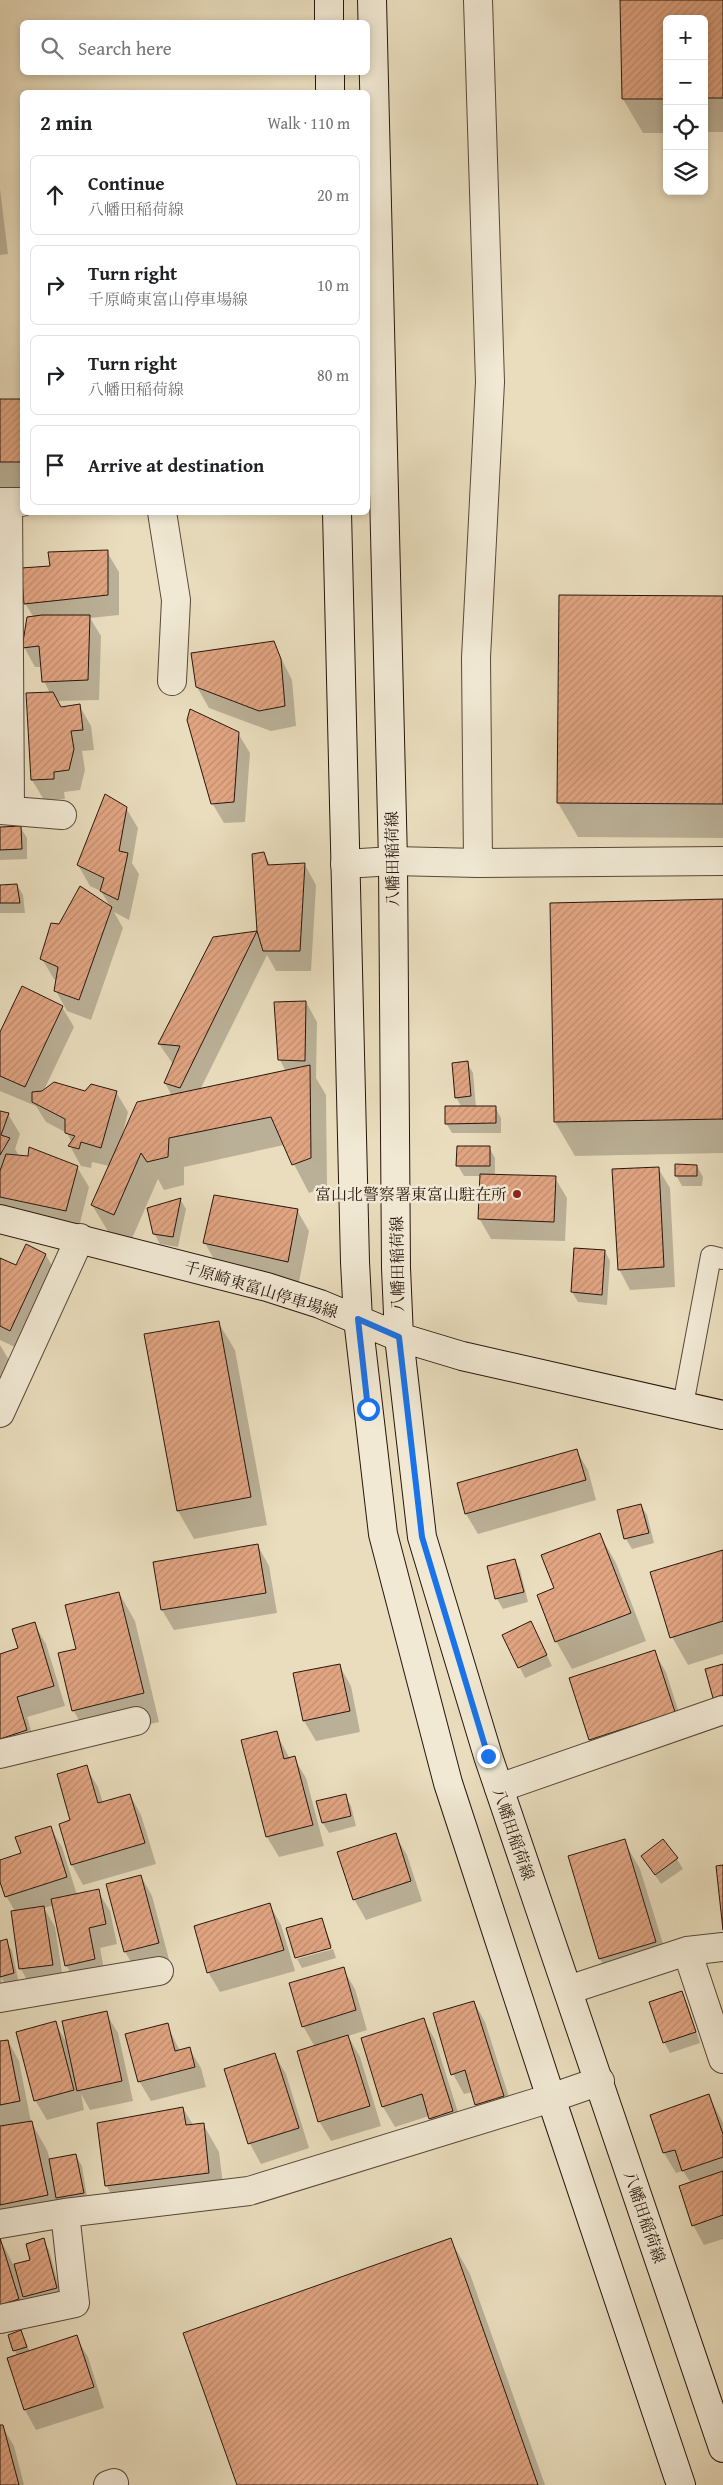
<!DOCTYPE html>
<html lang="en">
<head>
<meta charset="utf-8">
<style>
  :root { --surface:#fff; --page:#f2f2f2; --text:#202124; --muted:#757577; --line:#e0e0e0 }
  body { margin:0; font-family:"Gentium Book Plus","Noto Serif JP",serif; background:var(--page); color:var(--text) }
  .controls { position:absolute; right:15px; top:15px; display:grid; overflow:hidden; border-radius:8px; box-shadow:0 2px 8px #0003 }
  .controls button { width:45px; height:45px; display:grid; place-items:center; padding:0; border:0; border-bottom:1px solid var(--line); background:var(--surface); color:var(--text); font:25px sans-serif }
  .stop { position:absolute; width:15px; height:15px; margin:-11px; border:4px solid #1a73e8; border-radius:50%; background:#fff }
  .stop.end { background:#1a73e8; border-color:#fff; box-shadow:0 1px 5px #0008 }
  .list { margin:0; padding:0; list-style:none }
  h2 { display:flex; justify-content:space-between; align-items:center; height:65px; margin:0; padding:0 20px; font-size:21px }
  h2 small { font-size:16px; font-weight:400; color:var(--muted) }
  .list li { display:grid; grid-template-columns:32px 1fr auto; gap:15px; align-items:center; box-sizing:border-box; height:80px; margin:0 10px 10px; padding:0 10px; border:1px solid var(--line); border-radius:8px }
  .list b { display:block; font-size:19px; white-space:nowrap }
  .list p { margin:0; font-size:16px; white-space:nowrap; color:var(--muted) }
  .list em { font-size:16px; font-style:normal; color:var(--muted) }
  .icon { flex:none; width:28px; height:28px; fill:none; stroke:currentColor; stroke-width:2; stroke-linecap:round; stroke-linejoin:round }
  .map { position:relative; flex:none; width:723px; height:2485px; overflow:hidden }
  .search { position:absolute; background:var(--surface); box-shadow:0 2px 8px #0003; left:20px; top:20px; width:350px; height:55px; display:flex; align-items:center; gap:12px; box-sizing:border-box; padding:0 18px; border-radius:8px; color:var(--muted); font-size:19px }
  .panel { position:absolute; background:var(--surface); box-shadow:0 2px 8px #0003; left:20px; top:90px; width:350px; height:425px; border-radius:8px }
  .map>svg:first-child { display:block }
</style>
</head>
<body>
<div class="map">
<svg width="723" height="2485" viewBox="0 0 723 2485">
  <defs>
    <pattern id="building-hatch" width="6" height="6" patternUnits="userSpaceOnUse" patternTransform="scale(1.25)"><rect width="6" height="6" fill="#e1a582"/><path d="M-1 1l2-2M0 6l6-6M5 7l2-2" fill="none" stroke="#c18d6f"/></pattern>
  </defs>
  <rect width="100%" height="100%" fill="#e9ddbd"/>
  <filter id="stains"><feTurbulence type="fractalNoise" baseFrequency=".004" numOctaves="4"/><feColorMatrix values="0 0 0 0 .2 0 0 0 0 .09 0 0 0 0 .02 0 0 0 .5 -.17"/></filter>
  <radialGradient id="worn" r=".72"><stop offset=".6" stop-color="#630" stop-opacity="0"/><stop offset="1" stop-color="#630" stop-opacity=".3"/></radialGradient>
  <path fill="#0003" d="M621 0H723V132H704V19H667V133H643L623 99Z
    M0 189 8 254 0 255Z
    M22 400V490L0 491V401Z
    M107 552 119 572V615L90 618 101 636 99 700 57 701 61 708 79 705 91 726 94 750 82 751 85 770 80 790 64 792 65 799 44 800 32 780 50 693 44 681 42 667H35L24 647 34 618 25 603 52 567Z
    M723 598V838L578 837 558 803Z
    M273 642 292 680 296 726 271 731 209 708 197 687Z
    M238 733 250 753 245 822 224 823 212 803Z
    M126 808 138 828 132 863 139 874 129 920 114 912 123 928 91 1020 67 1011 56 991 57 981 54 979 42 959 59 925 111 908 101 891 90 886 78 865Z
    M0 828H21L27 838V859L0 860Z
    M264 854 271 866 305 865 316 885 311 971H276L267 955 200 1090 286 1072 280 1060 306 1002 317 1022 316 1078 326 1095 327 1186 309 1193 284 1145 184 1167V1185L164 1190 158 1179 130 1243 109 1233 92 1205 109 1166 92 1162 91 1168 81 1166 70 1146 72 1143 67 1133 46 1122 36 1106 0 1091V1035L62 1007 74 1027 43 1092H116L128 1112 122 1137 172 1096 165 1083 173 1064 159 1044 214 938 259 932Z
    M17 885 23 895 25 913H0V886Z
    M723 901V1153L575 1156 555 1122Z
    M467 1062 473 1073 476 1107H495L501 1118V1133H452L446 1123 462 1108 456 1097Z
    M0 1112 8 1114 20 1134 15 1149 19 1156 77 1167 89 1187 78 1231 0 1207Z
    M489 1147 495 1158V1176L555 1178 567 1198 565 1241 491 1239 479 1218 481 1176H464L458 1166Z
    M697 1166 703 1177 702 1186H682L676 1175Z
    M658 1168 670 1188 675 1287 630 1290 619 1269Z
    M180 1199 186 1209 178 1247 160 1244 154 1233Z
    M297 1210 309 1231 299 1282 216 1263 205 1243Z
    M605 1251 610 1261 607 1305 578 1302 572 1292Z
    M46 1255 57 1275 21 1350 0 1340V1259L16 1267Z
    M218 1322 235 1350 267 1525 194 1539 178 1511Z
    M0 1345 9 1360 0 1378Z
    M576 1450 588 1470 596 1500 478 1534 466 1514Z
    M641 1505 647 1515 654 1543 632 1549 626 1539 619 1511Z
    M600 1535 616 1563 646 1641 572 1669 556 1641 555 1589Z
    M258 1546 269 1566 277 1613 174 1630 162 1610 155 1563Z
    M723 1551V1654L688 1665 672 1637Z
    M514 1560 520 1570 528 1602 503 1609 497 1599 489 1567Z
    M119 1593 135 1621 159 1722 90 1738 73 1710Z
    M531 1623 552 1666 525 1678 504 1635Z
    M34 1624 46 1644 65 1706 27 1717 37 1751 11 1759 0 1740V1655L20 1649Z
    M654 1652 666 1672 685 1732 601 1759 590 1739Z
    M339 1665 351 1686 360 1732 316 1741 304 1721 294 1674Z
    M276 1733 290 1759 294 1758 306 1778 324 1846 279 1857 267 1837Z
    M86 1767 98 1787 103 1803 130 1795 141 1815 156 1864 83 1885 72 1865V1821Z
    M345 1796 351 1806 356 1826 329 1833 323 1823 318 1802Z
    M50 1827 62 1847 77 1895 98 1891 110 1911 117 1944 100 1948 106 1980 78 1985 66 1965 54 1905 44 1908 55 1927 64 1985 32 1989 21 1969 13 1912 15 1911 6 1896 0 1878V1862L22 1854Z
    M395 1835 407 1855 422 1901 366 1920 354 1899Z
    M624 1841 640 1869 671 1970 617 1987 600 1959 570 1857Z
    M642 1856 677 1859 683 1869 661 1884Z
    M141 1876 152 1896 170 1963 137 1972 125 1952Z
    M270 1905 281 1925 295 1971 220 1992 208 1972Z
    M322 1919 332 1946 296 1957V1959L287 1929Z
    M6 1941 12 1951 19 1984 7 1987 1 1977 3 1989 0 1990V1942Z
    M333 1949 336 1958 302 1968 297 1959Z
    M343 1969 355 1989 367 2030 348 2036 360 2057 381 2126 331 2141 319 2121 315 2047 303 2026Z
    M681 1993 687 2003 700 2043 670 2053 664 2042Z
    M474 2002 485 2022 515 2116 488 2124 472 2092 464 2094 453 2074Z
    M106 2013 118 2033 133 2101 90 2110 81 2094 84 2110 47 2120 35 2100 55 2023 68 2045Z
    M423 2019 435 2040 464 2131 442 2139 429 2116 395 2127 383 2107 362 2039Z
    M167 2025 180 2051 189 2048 201 2068 206 2087 151 2101 139 2081Z
    M8 2041 19 2061 31 2122 47 2150 50 2160 76 2156 82 2166 88 2203 0 2236V2043Z
    M274 2054 286 2074 309 2148 261 2164 250 2144 226 2070Z
    M709 2096 723 2123V2239L704 2245 693 2225 691 2183 683 2171 676 2173 664 2153 652 2115Z
    M183 2108 193 2125 203 2124 219 2152 225 2201 122 2213 106 2185Z
    M0 2239 14 2266 32 2261 43 2240 49 2250 62 2298 30 2306 22 2295 29 2320 0 2328Z
    M450 2239 470 2274 545 2485H238Z
    M21 2332 30 2352 76 2337 88 2357 104 2408 36 2430 25 2410 17 2356 9 2335Z
    M2 2426 14 2446 24 2485H0V2427Z"/>
  <path fill="url(#building-hatch)" stroke="#27150d" d="M620 0H723V98H704V19H667V99H622Z
    M0 399H22V462H0Z
    M108 550V595L24 604 21 568 50 566 48 552Z
    M559 595 723 596V804L557 803Z
    M42 615H90L88 680 42 682 39 646 22 648 27 617Z
    M274 641 281 659 285 706 259 711 196 687 191 653Z
    M53 692 61 707 80 704 83 730 71 731 74 749 69 770 54 772V779L31 780 26 693Z
    M190 709 239 732 234 802 211 804 187 720Z
    M105 794 127 807 119 851 128 853 118 900 100 891 104 878 77 865Z
    M21 826 22 849 0 850V827Z
    M264 852 268 865 305 863 300 951H263L257 931 252 854Z
    M17 884 20 903H0V885Z
    M80 886 112 907 79 1000 54 991 58 967 40 959 51 923 59 924Z
    M723 899V1119L554 1122 550 903Z
    M257 931 180 1088 164 1083 180 1046 158 1044 213 937Z
    M22 986 63 1006 25 1087 0 1076V1032Z
    M306 1001 305 1061 278 1060 274 1002Z
    M468 1061 471 1096 455 1098 452 1063Z
    M310 1065 311 1158 292 1165 271 1117 169 1138 168 1157 147 1162 141 1153 114 1215 91 1205 137 1102Z
    M54 1082 85 1091 91 1084 117 1091 101 1148 81 1142 79 1149 68 1146 75 1136 65 1133V1119L32 1102V1092L42 1091Z
    M445 1106H496V1123L445 1124Z
    M0 1111 9 1113 1 1135 10 1138 0 1155Z
    M457 1146H490V1166H456Z
    M29 1147 78 1166 66 1211 0 1197V1171L6 1154 28 1156Z
    M675 1164 697 1165V1176H675Z
    M659 1167 664 1267 618 1270 612 1169Z
    M480 1174 556 1176 554 1222 478 1219Z
    M214 1195 298 1209 288 1262 203 1243Z
    M181 1198 173 1237 153 1234 147 1208Z
    M26 1244 46 1254 10 1331 0 1326V1258L16 1265Z
    M574 1248 605 1250 602 1295 571 1292Z
    M219 1321 251 1497 177 1511 144 1334Z
    M577 1449 586 1480 465 1514 457 1483Z
    M641 1504 649 1533 624 1539 617 1510Z
    M600 1533 631 1613 555 1642 537 1595 554 1588 541 1555Z
    M258 1544 266 1593 161 1610 153 1562Z
    M723 1550V1621L670 1638 650 1572Z
    M515 1559 524 1592 495 1599 487 1566Z
    M119 1592 144 1693 72 1711 58 1653 76 1649 65 1605Z
    M531 1621 547 1655 518 1668 502 1635Z
    M35 1622 54 1686 17 1697 27 1730 0 1739V1654L18 1648 12 1629Z
    M655 1650 675 1712 589 1740 569 1678Z
    M340 1664 350 1711 303 1721 293 1673Z
    M723 1664V1695L713 1698 705 1669Z
    M277 1731 284 1759 295 1756 313 1825 266 1837 241 1740Z
    M87 1765 98 1803 130 1794 145 1843 71 1865 59 1824 70 1820 57 1774Z
    M346 1794 351 1816 322 1823 316 1801Z
    M51 1826 67 1877 5 1897 0 1882V1860L21 1853 15 1837Z
    M396 1833 411 1881 353 1900 337 1852Z
    M625 1839 656 1942 599 1959 568 1856Z
    M663 1839 678 1858 655 1875 641 1856Z
    M723 1865V1930L716 1866Z
    M141 1875 159 1943 124 1952 106 1884Z
    M99 1889 106 1924 89 1928 95 1959 65 1966 51 1899Z
    M270 1903 284 1950 207 1973 194 1926Z
    M44 1906 53 1965 19 1969 11 1911Z
    M322 1918 331 1948 295 1958 286 1928Z
    M7 1939 14 1973 0 1977V1941Z
    M344 1967 356 2010 302 2027 289 1983Z
    M682 1991 696 2032 663 2043 649 2002Z
    M474 2001 504 2096 475 2105 465 2070 451 2075 433 2013Z
    M107 2011 122 2081 77 2091 62 2021Z
    M424 2018 453 2111 429 2119 422 2094 382 2107 361 2038Z
    M56 2021 74 2090 34 2101 16 2032Z
    M168 2023 175 2051 190 2047 195 2067 138 2082 125 2034Z
    M348 2035 370 2106 318 2122 297 2051Z
    M8 2040 20 2101 0 2105V2041Z
    M275 2053 299 2128 248 2144 224 2069Z
    M709 2094 723 2134V2157L682 2171 675 2150 663 2153 650 2115Z
    M183 2107 186 2125 204 2123 209 2173 105 2186 97 2123Z
    M32 2121 48 2195 0 2205V2126Z
    M76 2154 84 2193 56 2198 49 2159Z
    M723 2171V2215L692 2226 679 2186Z
    M0 2238 19 2299 0 2305Z
    M44 2238 57 2288 23 2297 14 2264 30 2260 26 2244Z
    M451 2238 538 2485H237L183 2333Z
    M21 2330 27 2347 13 2351 8 2335Z
    M77 2335 94 2387 24 2410 7 2358Z
    M0 2425H3L19 2485H0Z"/>
  <g fill="none" stroke-linecap="round" stroke-linejoin="round">
    <g stroke="#584739" stroke-width="22">
      <path id="service" d="M683 1405 711 1256 723 1259"/>
    </g>
    <g stroke="#584739" stroke-width="30">
      <path id="minor" d="M8 502 10 810
        M162 512 176 600 172 681
        M0 810 62 815
        M478 863 723 861
        M345 864 393 861 478 863 476 658 490 382 478 0
        M0 1413 80 1238
        M0 1754 136 1721
        M499 1788 723 1710
        M687 1951 723 2059
        M568 1990 687 1951 723 1947
        M0 1998 159 1971
        M0 2224 65 2213 249 2191 551 2098 600 2081
        M0 2319 75 2303 65 2213
        M108 2485 114 2483"/>
    </g>
    <g stroke="#584739" stroke-width="30">
      <path id="tertiary" d="M0 502H22"/>
    </g>
    <g stroke="#27150d" stroke-width="30">
      <path id="secondary" d="M329 0V22
        M372 0 393 861 396 1268 399 1337 422 1537 488 1756 723 2448
        M330 72V92
        M337 512 355 1262 358 1319 383 1534 448 1783 551 2098 681 2485
        M0 1219 267 1287 320 1304 399 1337 462 1356 723 1415"/>
    </g>
    <use href="#service" stroke="#f1e9d4" stroke-width="20"/>
    <use href="#minor" stroke="#f1e9d4" stroke-width="28"/>
    <use href="#tertiary" stroke="#f1e9d4" stroke-width="28"/>
    <use href="#secondary" stroke="#f1e9d4" stroke-width="28"/>
  </g>
  <g fill="none" stroke-linecap="round" stroke-linejoin="round">
    <path stroke="#1a73e8" stroke-width="6" d="M368 1409 358 1319 399 1337 422 1537 488 1756"/>
  </g>
  <circle fill="#8f2418" stroke="#f1e9d4" stroke-width="2" cx="517" cy="1194" r="5"/>
  <g text-anchor="middle" stroke-width="5" stroke-linejoin="round" paint-order="stroke">
    <g font-size="16" fill="#27150d" stroke="#f1e9d4">
      <text transform="translate(392 859) rotate(-91)" y="6">八幡田稲荷線</text>
      <text transform="translate(397 1264) rotate(-91)" y="6">八幡田稲荷線</text>
      <text transform="translate(261 1289) rotate(17)" y="6">千原崎東富山停車場線</text>
      <text transform="translate(514 1834) rotate(71)" y="6">八幡田稲荷線</text>
      <text transform="translate(645 2217) rotate(71)" y="6">八幡田稲荷線</text>
    </g>
    <g font-size="16" fill="#27150d" stroke="#f1e9d4" text-anchor="end">
      <text x="507" y="1200">富山北警察署東富山駐在所</text>
    </g>
  </g>
  <rect width="100%" height="100%" filter="url(#stains)"/>
  <rect width="100%" height="100%" fill="url(#worn)"/>
</svg>
<div class="controls">
<button>+</button>
<button>−</button>
<button><svg class="icon" aria-label="locate" viewBox="0 0 24 24"><circle cx="12" cy="12" r="6"/><path d="M12 2v4M12 18v4M2 12h4M18 12h4"/></svg></button>
<button><svg class="icon" aria-label="layers" viewBox="0 0 24 24"><path d="M12 4l9 5-9 5-9-5zM3 14l9 5 9-5"/></svg></button>
</div>
<div class="stop" style="left:368px;top:1409px"></div>
<div class="stop end" style="left:488px;top:1756px"></div>
<div class="search"><svg class="icon" aria-label="search" viewBox="0 0 24 24"><circle cx="10" cy="10" r="6"/><path d="M15 15l6 6"/></svg>Search here</div>
<section class="panel">
<h2>2 min<small>Walk · 110 m</small></h2>
<ul class="list">
<li><svg class="icon" aria-label="ahead" viewBox="0 0 24 24"><path d="M12 20V5M6 11l6-6 6 6"/></svg><div><b>Continue</b><p>八幡田稲荷線</p></div><em>20 m</em></li>
<li><svg class="icon" aria-label="right" viewBox="0 0 24 24"><path d="M7 20v-9h11M14 6l5 5-5 5"/></svg><div><b>Turn right</b><p>千原崎東富山停車場線</p></div><em>10 m</em></li>
<li><svg class="icon" aria-label="right" viewBox="0 0 24 24"><path d="M7 20v-9h11M14 6l5 5-5 5"/></svg><div><b>Turn right</b><p>八幡田稲荷線</p></div><em>80 m</em></li>
<li><svg class="icon" aria-label="arrive" viewBox="0 0 24 24"><path d="M6 21V4h12l-3 4 3 4H6"/></svg><div><b>Arrive at destination</b></div></li>
</ul>
</section>
</div>
</body>
</html>
